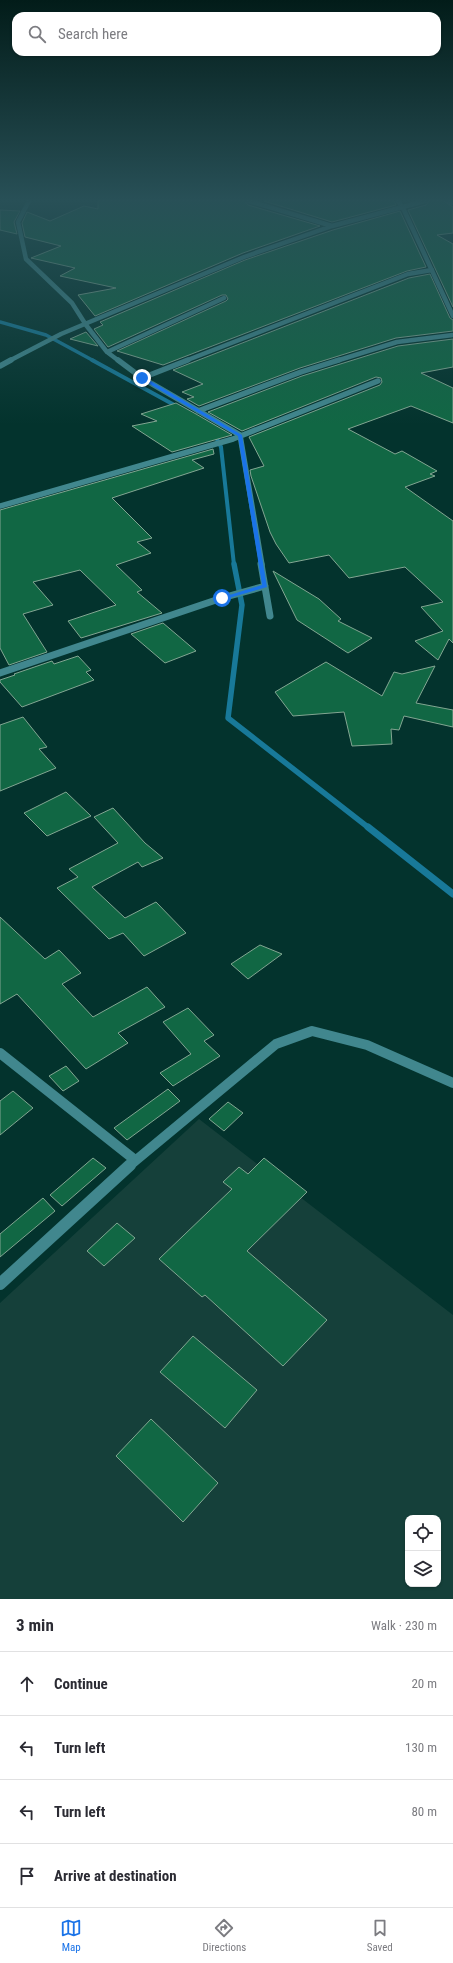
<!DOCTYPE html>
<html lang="en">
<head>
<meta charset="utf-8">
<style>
  :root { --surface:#fff; --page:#f7f7f7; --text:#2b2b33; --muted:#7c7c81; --line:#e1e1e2; --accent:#1a73e8 }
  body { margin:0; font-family:"Roboto Condensed",sans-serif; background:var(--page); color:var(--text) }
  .controls { position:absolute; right:12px; bottom:12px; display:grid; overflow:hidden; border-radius:8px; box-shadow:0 1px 3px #0004 }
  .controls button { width:36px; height:36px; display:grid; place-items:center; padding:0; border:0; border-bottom:1px solid var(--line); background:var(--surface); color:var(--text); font:20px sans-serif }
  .stop { position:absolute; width:12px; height:12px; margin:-9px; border:3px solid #1a73e8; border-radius:50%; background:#fff }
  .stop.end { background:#1a73e8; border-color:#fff; box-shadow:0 1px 4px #0008 }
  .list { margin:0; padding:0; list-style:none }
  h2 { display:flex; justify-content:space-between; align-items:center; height:52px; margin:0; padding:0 16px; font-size:17px }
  h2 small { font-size:13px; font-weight:400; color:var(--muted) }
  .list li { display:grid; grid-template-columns:26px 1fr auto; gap:12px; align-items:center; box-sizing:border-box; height:64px; padding:0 16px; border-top:1px solid var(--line) }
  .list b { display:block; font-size:15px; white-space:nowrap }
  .list em { font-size:13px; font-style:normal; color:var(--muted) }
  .icon { flex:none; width:22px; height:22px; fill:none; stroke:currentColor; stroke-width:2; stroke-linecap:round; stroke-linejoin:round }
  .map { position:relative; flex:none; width:453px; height:1599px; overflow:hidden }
  .search { position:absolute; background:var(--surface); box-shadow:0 1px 3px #0004; left:12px; right:12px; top:12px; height:44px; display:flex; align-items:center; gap:10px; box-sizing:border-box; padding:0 14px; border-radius:12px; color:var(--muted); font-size:15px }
  .sheet { height:308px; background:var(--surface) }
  nav { display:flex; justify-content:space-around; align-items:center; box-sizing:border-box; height:56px; border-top:1px solid var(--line); background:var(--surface); font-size:11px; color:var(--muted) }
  nav a { display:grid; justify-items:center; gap:2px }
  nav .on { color:var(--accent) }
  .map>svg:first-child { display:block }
</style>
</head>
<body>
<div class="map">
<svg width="453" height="1599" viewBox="0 0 453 1599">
  <rect width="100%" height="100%" fill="#03332d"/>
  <path fill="#15403a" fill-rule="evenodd" d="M199 1119 453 1315V1599H0V1303ZM408 1518H438V1584H408Z"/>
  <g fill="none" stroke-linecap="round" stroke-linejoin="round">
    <path stroke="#187999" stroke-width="3.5" d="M0 322 46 335 94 361"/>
    <path stroke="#187999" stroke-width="4" d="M92 360 178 407
      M217 439 221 447 234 565"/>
    <path stroke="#187999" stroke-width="5.5" d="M234 564 242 605 228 718 369 828"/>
    <path stroke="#187999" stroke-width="7" d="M368 827 453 894"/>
  </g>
  <path fill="#116744" stroke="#82a692" d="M98 201H245L248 205 320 226 243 253 95 316 78 295 116 288 60 276 75 268 31 258 61 246 25 237 22 223 27 212 50 221 84 206 98 209Z
    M264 201H394L396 205 332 222Z
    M429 201H444L453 207V233L437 235 453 244V307L408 210 426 205Z
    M0 210 20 211 14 222 17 234 0 230Z
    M400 211 426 267 407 271 163 365 117 351 226 301 228 299 226 295H222L108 347 94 329 103 325 100 322 245 260 333 230Z
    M430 274 450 318 453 320V331L396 338 300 368 199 406 187 399 194 397 182 392 203 384 173 370 409 278Z
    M86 332 98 346 70 339Z
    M453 339V367L421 373 453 388V423L411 406 348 429 395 454 402 451 437 471 430 474 435 476 405 487 453 521V643L449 639 438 660 415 641 443 631 421 607 443 602 405 567 349 578 329 555 289 563 276 544 270 532 251 476 250 470 264 466 249 437 380 385 382 382 381 378 376 377 242 431 208 412 302 376 398 346Z
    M176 403 196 414 232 435 172 452 132 426 157 421 141 414Z
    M213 449 214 454 192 460 204 468 112 498 152 538 137 542 151 553 116 565 142 590 137 592 162 613 81 638 68 621 116 605 80 570 33 582 53 605 23 614 47 652 9 665 0 648V510Z
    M273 571 319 599 341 619 338 621 372 638 348 653 297 620Z
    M163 623 196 651 165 663 131 634Z
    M78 656 91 670 86 672 94 680 22 707 0 682V680L15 675 14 674 52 661 54 664Z
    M326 662 382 696 394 672 402 674 435 666 416 703 453 710V727L404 716 399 730 391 729 392 744 352 746 344 712 293 716 275 692Z
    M23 717 47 747 39 749 56 768 0 791V725Z
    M66 792 91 816 47 836 24 813Z
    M113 808 145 843 163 858 142 867 138 862 92 887 125 918 156 902 186 933 144 956 123 933 109 939 57 888 78 877 69 869 118 843 94 817Z
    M0 917 45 959 59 950 81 973 62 984 93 1017 147 987 165 1007 118 1033 128 1043 86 1069 17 994 0 1004Z
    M260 945 282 954 248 979 231 964Z
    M188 1008 214 1035 204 1041 220 1056 173 1086 160 1073 191 1054 163 1022Z
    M66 1066 79 1081 63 1091 49 1076Z
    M168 1089 180 1101 127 1140 114 1128Z
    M13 1091 33 1108 0 1135V1101Z
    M228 1102 243 1113 224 1131 209 1119Z
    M93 1158 106 1168 62 1206 50 1195Z
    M264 1158 307 1192 247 1251 327 1320 283 1366 205 1295 202 1297 159 1259 232 1189 223 1182 239 1167 248 1174Z
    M43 1198 55 1211 0 1257V1234Z
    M117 1223 135 1238 104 1266 87 1251Z
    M193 1336 257 1390 225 1428 160 1372Z
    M151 1419 218 1483 183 1522 116 1456Z"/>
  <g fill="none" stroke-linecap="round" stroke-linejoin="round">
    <path stroke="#41878e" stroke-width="10" d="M0 1053 135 1160"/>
    <path stroke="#41878e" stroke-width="4.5" d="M29 201 18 222 26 259 72 303 86 325 107 352 119 361
      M249 201 332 226
      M448 201 453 203
      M107 352 224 298
      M9 361 61 334 244 257 332 226 425 201
      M185 361 408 274 432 270
      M336 361 397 342 453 335"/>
    <path stroke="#41878e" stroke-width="5.5" d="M118 360 142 378 240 435 262 565
      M0 366 11 360
      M142 378 188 360
      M198 411 301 372 339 360
      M0 506 233 439 378 381"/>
    <path stroke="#41878e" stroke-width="7" d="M261 564 270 616
      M0 673 222 598 265 586"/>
    <path stroke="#41878e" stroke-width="10" d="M129 1166 276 1044 312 1031 367 1045 453 1083"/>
    <path stroke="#41878e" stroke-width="12" d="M0 1284 130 1165"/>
    <path stroke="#41878e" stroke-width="4.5" d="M398 201 403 208 453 316"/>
  </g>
  <linearGradient id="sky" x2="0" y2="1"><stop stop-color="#021c19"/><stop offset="0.47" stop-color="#285057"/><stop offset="1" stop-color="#285057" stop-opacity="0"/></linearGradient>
  <rect width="453" height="425" fill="url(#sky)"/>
  <path fill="#1a73e8" d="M141 377H144L242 435 267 587 222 600 220 598 262 585 238 436 141 379Z"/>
</svg>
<div class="controls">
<button><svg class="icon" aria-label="locate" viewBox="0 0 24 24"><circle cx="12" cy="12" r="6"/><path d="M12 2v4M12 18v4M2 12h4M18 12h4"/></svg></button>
<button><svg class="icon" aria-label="layers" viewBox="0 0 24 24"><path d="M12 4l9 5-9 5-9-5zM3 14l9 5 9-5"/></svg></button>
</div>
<div class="stop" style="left:222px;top:598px"></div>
<div class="stop end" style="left:142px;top:378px"></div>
<div class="search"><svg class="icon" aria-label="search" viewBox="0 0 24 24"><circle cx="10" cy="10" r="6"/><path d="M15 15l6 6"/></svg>Search here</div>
</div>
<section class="sheet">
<h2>3 min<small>Walk · 230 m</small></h2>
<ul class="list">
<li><svg class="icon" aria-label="ahead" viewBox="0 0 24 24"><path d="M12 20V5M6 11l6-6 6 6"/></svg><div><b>Continue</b></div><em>20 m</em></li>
<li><svg class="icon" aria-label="left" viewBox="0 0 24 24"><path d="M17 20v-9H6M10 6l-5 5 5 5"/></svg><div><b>Turn left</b></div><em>130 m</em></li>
<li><svg class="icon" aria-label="left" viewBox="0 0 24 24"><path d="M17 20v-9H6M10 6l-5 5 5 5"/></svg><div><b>Turn left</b></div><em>80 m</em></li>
<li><svg class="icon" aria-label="arrive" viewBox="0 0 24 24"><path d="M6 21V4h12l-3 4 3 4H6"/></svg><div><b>Arrive at destination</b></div></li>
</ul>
</section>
<nav>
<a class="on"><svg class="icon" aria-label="map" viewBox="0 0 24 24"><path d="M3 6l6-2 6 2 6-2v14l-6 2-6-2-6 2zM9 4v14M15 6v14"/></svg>Map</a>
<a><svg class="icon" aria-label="directions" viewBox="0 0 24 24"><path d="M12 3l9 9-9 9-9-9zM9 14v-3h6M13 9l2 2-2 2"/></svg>Directions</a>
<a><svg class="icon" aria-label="saved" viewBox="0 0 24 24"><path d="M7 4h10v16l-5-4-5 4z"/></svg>Saved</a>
</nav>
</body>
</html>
